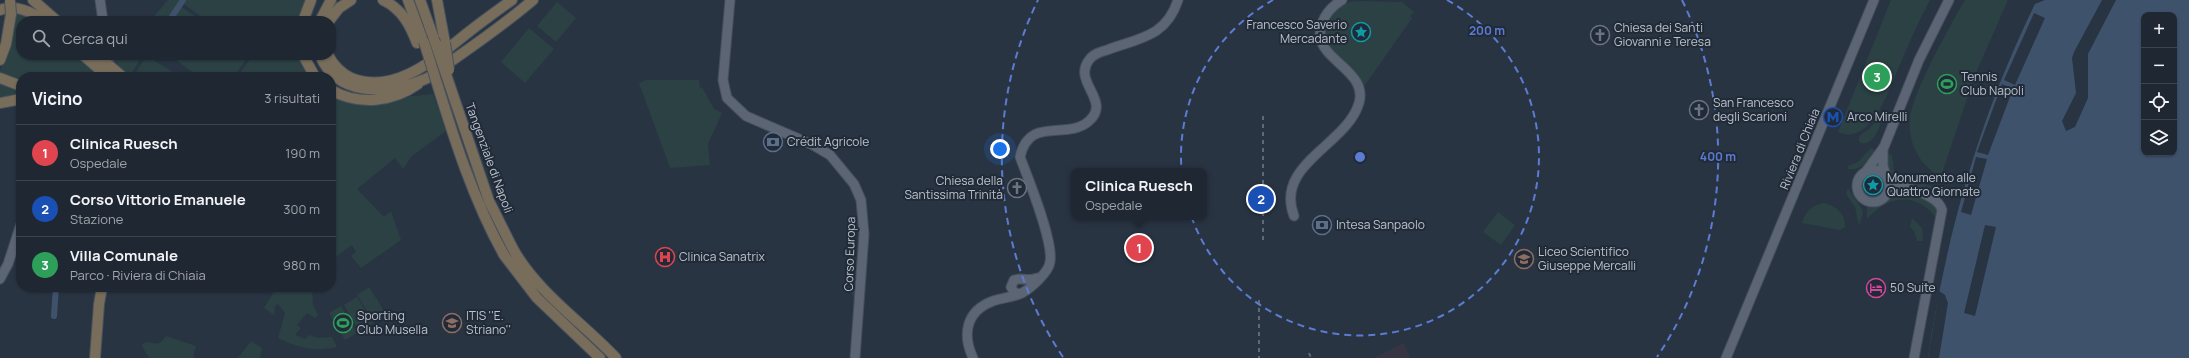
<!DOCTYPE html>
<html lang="it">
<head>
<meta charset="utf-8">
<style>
  :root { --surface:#1f2732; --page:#272f3a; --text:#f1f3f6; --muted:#a1a5ac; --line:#3c444d; --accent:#97bbf5 }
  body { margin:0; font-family:Manrope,sans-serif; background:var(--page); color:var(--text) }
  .controls { position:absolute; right:12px; top:12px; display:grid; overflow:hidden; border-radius:8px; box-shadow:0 1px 3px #0004 }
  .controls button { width:36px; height:36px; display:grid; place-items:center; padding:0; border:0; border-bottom:1px solid var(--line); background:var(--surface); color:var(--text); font:20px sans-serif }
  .you { position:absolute; left:1000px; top:149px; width:14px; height:14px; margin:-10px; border:3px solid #fff; border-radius:50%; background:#1a73e8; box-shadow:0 0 0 6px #1a73e833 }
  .badge { display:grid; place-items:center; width:26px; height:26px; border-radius:50%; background:var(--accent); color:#fff; font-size:13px; font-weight:700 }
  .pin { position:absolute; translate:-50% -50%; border:2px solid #fff; box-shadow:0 1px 4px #0006 }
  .popup { position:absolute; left:1071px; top:168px; width:136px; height:52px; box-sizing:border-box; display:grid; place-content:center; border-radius:8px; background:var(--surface); filter:drop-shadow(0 1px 3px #0005); font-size:13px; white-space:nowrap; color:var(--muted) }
  .popup b { font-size:15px; color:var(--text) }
  .popup::after { content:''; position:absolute; left:50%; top:100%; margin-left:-8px; border:8px solid transparent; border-top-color:var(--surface) }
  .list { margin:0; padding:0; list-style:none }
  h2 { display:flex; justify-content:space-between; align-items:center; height:52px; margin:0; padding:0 16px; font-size:17px }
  h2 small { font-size:13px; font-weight:400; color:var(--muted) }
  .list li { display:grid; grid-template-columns:26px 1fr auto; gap:12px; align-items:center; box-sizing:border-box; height:56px; padding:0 16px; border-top:1px solid var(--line) }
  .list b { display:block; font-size:15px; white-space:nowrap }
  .list p { margin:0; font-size:13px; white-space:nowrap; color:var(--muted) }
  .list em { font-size:13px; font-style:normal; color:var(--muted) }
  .icon { flex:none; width:22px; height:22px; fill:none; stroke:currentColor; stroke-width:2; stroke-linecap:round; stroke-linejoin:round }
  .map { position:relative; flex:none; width:2189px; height:358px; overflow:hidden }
  .search { position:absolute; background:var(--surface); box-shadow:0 1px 3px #0004; left:16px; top:16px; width:320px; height:44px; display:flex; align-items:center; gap:10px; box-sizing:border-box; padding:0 14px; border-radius:16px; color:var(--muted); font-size:15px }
  .panel { position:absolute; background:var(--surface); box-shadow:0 1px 3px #0004; left:16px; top:72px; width:320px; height:220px; border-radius:16px }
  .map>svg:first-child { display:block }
</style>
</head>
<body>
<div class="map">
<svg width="2189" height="358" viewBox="0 0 2189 358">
  <rect width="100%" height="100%" fill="#293443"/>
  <path fill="#373544" d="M1404 343 1410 358H1374Z"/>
  <path fill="#2b4144" d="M168 0H308L300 21H207L185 5 180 4 168 21H150Z
    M1891 0H1930C1919 20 1910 41 1901 62 1891 84 1873 147 1838 132Z
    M1965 0H2008L1975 75 1942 173 1938 175C1918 164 1907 139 1910 117 1915 87 1949 28 1965 0Z
    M1356 1 1402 2 1414 12 1410 16 1412 18 1363 88C1347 69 1306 35 1334 11 1342 5 1346 2 1356 1Z
    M557 2 576 18 556 42 537 26Z
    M182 7 202 21H172Z
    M16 14H21L36 21H21V55H77L93 68 94 77H21V95L17 94 0 99V70L8 55Z
    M529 28 554 49 525 83 501 62Z
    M114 55H143L130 76 114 61Z
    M169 55H249L234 77H199Z
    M253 55H301L311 77H237Z
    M146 56 175 73 173 77H144L136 72Z
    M646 80H699L700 88 702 87 714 109 722 113 708 144 710 165 670 168 639 83Z
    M331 94 403 97 433 94 446 131 412 156 403 169 395 158 357 189 384 217 391 211 401 240 361 268 351 256 356 252 352 245 331 260Z
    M1882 114 1884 116C1879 126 1875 146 1861 143L1859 141V136L1869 129Z
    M1871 148 1875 150C1870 162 1860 171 1847 169L1848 166 1858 162Z
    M1888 154 1892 155 1894 171 1898 177 1932 186 1933 189C1928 191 1920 188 1914 187 1897 182 1883 175 1888 154Z
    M1848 188 1862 209 1863 213 1859 226 1855 207 1846 194Z
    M1894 188 1932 200 1939 213 1937 219C1917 191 1888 195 1867 219V207C1883 209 1888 200 1894 188Z
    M1823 203C1835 205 1846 213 1845 227L1840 230 1802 223C1805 212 1811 206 1823 203Z
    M1498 212 1515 225 1501 245 1483 232Z
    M1912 218 1922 228 1923 241H1917L1914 231 1910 227Z
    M856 230 854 301 848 280 851 279 846 254 852 253 849 232Z
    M277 287H312L313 305 318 315 315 318 307 313 297 325 301 328 295 335 305 339 309 335 318 338 332 337 337 347C315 352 299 348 278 338L285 313 278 304 275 306 274 315 264 308Z
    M369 287 386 314 374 322 357 295Z
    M357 297 373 323 359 331 344 305Z
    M341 306 357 333 345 340 329 313Z
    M166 336 196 346 193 357 196 358H149L143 348 142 344C155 338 156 351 166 336Z
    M251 341 262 348 260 358H238Z"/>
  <path fill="#3f526c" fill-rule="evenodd" d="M2045 0H2189V358H1928C1946 235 1980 116 2035 4ZM2144 15H2174V153H2144Z"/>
  <path fill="#293443" d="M2102 0H2116L2088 54V98L2075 127 2066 131 2062 121 2076 93 2072 58 2074 52Z
    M2034 13 2045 18 2015 85 2004 80Z
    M2002 84 2013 89 1988 155 1977 152Z
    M1976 157 1987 159 1971 215 1961 212Z
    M1985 225 1996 227 1975 316 1964 313Z
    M1939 291 1945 295 1948 303 1939 358H1928Z"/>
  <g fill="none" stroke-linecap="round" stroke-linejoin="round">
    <path stroke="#3f526c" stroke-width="6" d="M169 21 183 0
      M54 316 56 287"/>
    <g stroke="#464f5c" stroke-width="11">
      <path id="major" d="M100 0 103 21
        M730 0 723 80 727 98 746 116 813 145 830 155 854 184 861 200 864 234 855 358
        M106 69 110 55
        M1883 148V166L1886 176
        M1857 186a16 16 0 1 1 32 0a16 16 0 1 1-32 0Z
        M1867 170 1884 147 1919 60 1949 0
        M1888 180C1903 190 1937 192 1942 210L1914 358
        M1294 216C1274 164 1347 145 1359 103 1366 79 1340 67 1327 51 1312 33 1324 11 1342 0
        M0 279 8 264 21 224
        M1019 294 1014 292 1011 287 1014 280C1021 277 1029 282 1037 278
        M973 358C962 334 966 311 993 301 1002 298 1014 297 1022 293 1031 288 1049 272 1050 262 1054 242 1028 178 1020 157 1029 115 1067 141 1089 121 1112 101 1072 82 1089 60 1093 54 1100 52 1107 50 1139 38 1166 37 1178 0
        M1726 358 1874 0"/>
    </g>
    <g stroke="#47515d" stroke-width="12">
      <path id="highway" d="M33 0 57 21
        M383 0C402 9 410 25 417 43
        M408 0 422 38
        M420 0 434 39
        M437 0 445 43
        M0 10C15 4 32 12 44 21
        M303 21 311 0
        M320 21 331 0
        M329 21 339 8 351 0
        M303 55 315 77
        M320 55C337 97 387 94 423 80 432 77 442 68 450 62 479 42 507 22 533 0
        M328 55C333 65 341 73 351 78 396 96 438 56 470 31 484 20 498 10 512 0
        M0 60 6 44 11 14
        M0 78 21 86
        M331 90C359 106 393 102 418 84
        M0 103 21 99
        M513 249C538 293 582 322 616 358
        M504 255 537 298 600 358
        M95 358 99 304 102 287"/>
    </g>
    <use href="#major" stroke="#5b6573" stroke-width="9"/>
    <use href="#highway" stroke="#786c5a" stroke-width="10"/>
    <path stroke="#5f6a79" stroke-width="2" stroke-dasharray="4 4" stroke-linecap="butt" d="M1263 240V116
      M1259 300V358
      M1309 353 1311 358"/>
    <g stroke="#47515d" stroke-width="12" stroke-linecap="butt">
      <path id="highway-bridge" d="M10 1 11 14
        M434 39 489 201 513 249
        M424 42C447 114 467 189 504 255
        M445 43 449 70
        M83 55 108 77
        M97 55 123 77"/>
    </g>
    <use href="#highway-bridge" stroke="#786c5a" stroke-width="10"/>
  </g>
  <g fill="none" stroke="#5c7cd3" stroke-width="2" stroke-dasharray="7 5">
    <path d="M1447 0A179 179 0 1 1 1273 0"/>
    <path d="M1063 357A358 358 0 0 1 1038 0M1682 0A358 358 0 0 1 1657 357"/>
  </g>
  <defs>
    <g id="sight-ring" transform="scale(1)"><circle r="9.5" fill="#212b38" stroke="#0f9aa8" stroke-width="1.5"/><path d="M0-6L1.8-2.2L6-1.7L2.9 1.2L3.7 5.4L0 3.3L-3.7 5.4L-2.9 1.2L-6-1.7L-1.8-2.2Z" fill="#0f9aa8"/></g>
    <g id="church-ring" transform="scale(1)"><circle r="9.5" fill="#212b38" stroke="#6b7280" stroke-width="1.5"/><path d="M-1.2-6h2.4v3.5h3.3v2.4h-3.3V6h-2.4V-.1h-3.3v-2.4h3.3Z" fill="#6b7280"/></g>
    <g id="stadium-ring" transform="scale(1)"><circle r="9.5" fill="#212b38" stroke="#2e9e5b" stroke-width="1.5"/><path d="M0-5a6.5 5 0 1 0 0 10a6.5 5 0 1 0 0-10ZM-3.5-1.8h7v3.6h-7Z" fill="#2e9e5b"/></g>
    <g id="metro-ring" transform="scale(1)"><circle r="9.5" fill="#212b38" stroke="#1a4fb4" stroke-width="1.5"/><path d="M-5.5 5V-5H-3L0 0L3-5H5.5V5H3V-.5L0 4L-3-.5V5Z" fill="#1a4fb4"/></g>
    <g id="bank-ring" transform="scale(1)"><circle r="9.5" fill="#212b38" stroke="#5c6f8a" stroke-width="1.5"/><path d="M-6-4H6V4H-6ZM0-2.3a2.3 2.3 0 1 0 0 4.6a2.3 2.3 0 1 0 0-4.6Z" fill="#5c6f8a"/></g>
    <g id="hospital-ring" transform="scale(1)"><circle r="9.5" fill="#212b38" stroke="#e0444e" stroke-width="1.5"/><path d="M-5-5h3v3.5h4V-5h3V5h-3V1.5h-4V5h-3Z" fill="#e0444e"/></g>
    <g id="school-ring" transform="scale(1)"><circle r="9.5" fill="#212b38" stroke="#8d6e63" stroke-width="1.5"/><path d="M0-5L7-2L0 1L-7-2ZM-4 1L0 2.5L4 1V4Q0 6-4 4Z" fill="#8d6e63"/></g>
    <g id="hotel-ring" transform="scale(1)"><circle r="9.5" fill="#212b38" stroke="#d1479c" stroke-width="1.5"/><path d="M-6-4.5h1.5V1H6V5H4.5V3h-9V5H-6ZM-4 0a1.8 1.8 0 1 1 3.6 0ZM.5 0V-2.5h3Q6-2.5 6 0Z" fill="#d1479c"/></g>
  </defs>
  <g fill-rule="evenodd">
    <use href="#sight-ring" x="1361" y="32"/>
    <use href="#church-ring" x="1600" y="35"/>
    <use href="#stadium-ring" x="1947" y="84"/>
    <use href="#church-ring" x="1699" y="110"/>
    <use href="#metro-ring" x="1833" y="117"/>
    <use href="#bank-ring" x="773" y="142"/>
    <use href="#sight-ring" x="1873" y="185"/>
    <use href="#church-ring" x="1017" y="188"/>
    <use href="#bank-ring" x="1322" y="225"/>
    <use href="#hospital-ring" x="665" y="257"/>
    <use href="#school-ring" x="1524" y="259"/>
    <use href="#hotel-ring" x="1876" y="288"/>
    <use href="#stadium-ring" x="343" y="323"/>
    <use href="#school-ring" x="452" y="323"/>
  </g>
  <g text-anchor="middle" stroke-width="4" stroke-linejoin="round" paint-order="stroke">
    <g font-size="12" fill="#bac1cc" stroke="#212b38" text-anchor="start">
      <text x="1347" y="29" text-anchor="end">Francesco Saverio<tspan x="1347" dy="14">Mercadante</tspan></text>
      <text x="1614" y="32">Chiesa dei Santi<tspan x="1614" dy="14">Giovanni e Teresa</tspan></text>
      <text x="1961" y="81">Tennis<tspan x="1961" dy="14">Club Napoli</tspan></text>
      <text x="1713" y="107">San Francesco<tspan x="1713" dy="14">degli Scarioni</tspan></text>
      <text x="1847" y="121">Arco Mirelli</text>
      <text x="787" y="146">Crédit Agricole</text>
      <text x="1887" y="182">Monumento alle<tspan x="1887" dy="14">Quattro Giornate</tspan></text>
      <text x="1003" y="185" text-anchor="end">Chiesa della<tspan x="1003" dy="14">Santissima Trinità</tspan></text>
      <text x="1336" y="229">Intesa Sanpaolo</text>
      <text x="1538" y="256">Liceo Scientifico<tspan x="1538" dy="14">Giuseppe Mercalli</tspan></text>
      <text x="679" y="261">Clinica Sanatrix</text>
      <text x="1890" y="292">50 Suite</text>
      <text x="357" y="320">Sporting<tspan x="357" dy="14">Club Musella</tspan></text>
      <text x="466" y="320">ITIS ''E.<tspan x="466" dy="14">Striano''</tspan></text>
    </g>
    <g font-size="12" fill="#bac1cc" stroke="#212b38">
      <text transform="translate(1800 149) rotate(-68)" y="4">Riviera di Chiaia</text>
      <text transform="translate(489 158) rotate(70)" y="4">Tangenziale di Napoli</text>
      <text transform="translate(850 254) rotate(-88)" y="4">Corso Europa</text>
    </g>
  </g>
  <circle cx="1360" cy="157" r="6" fill="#5c7cd3" stroke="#212b38" stroke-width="2"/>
  <g font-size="12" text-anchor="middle" font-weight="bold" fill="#5c7cd3" stroke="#212b38" stroke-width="4" stroke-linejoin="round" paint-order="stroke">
    <text x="1487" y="35">200 m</text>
    <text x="1718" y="161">400 m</text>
  </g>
</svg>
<div class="controls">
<button>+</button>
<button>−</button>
<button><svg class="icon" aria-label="locate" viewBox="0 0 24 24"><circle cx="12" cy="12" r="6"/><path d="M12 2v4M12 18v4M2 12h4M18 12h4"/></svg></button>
<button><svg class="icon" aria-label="layers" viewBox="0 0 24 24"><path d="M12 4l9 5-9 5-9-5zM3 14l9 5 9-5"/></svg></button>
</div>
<div class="you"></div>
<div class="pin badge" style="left:1139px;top:248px;background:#e0444e">1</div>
<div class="popup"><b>Clinica Ruesch</b>Ospedale</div>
<div class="pin badge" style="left:1261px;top:199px;background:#1a4fb4">2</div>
<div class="pin badge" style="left:1877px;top:77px;background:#2e9e5b">3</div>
<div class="search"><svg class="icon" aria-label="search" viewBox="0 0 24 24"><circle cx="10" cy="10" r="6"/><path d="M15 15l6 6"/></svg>Cerca qui</div>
<section class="panel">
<h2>Vicino<small>3 risultati</small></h2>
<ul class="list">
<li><span class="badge" style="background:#e0444e">1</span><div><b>Clinica Ruesch</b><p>Ospedale</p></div><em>190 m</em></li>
<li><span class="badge" style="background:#1a4fb4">2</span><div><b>Corso Vittorio Emanuele</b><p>Stazione</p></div><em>300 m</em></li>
<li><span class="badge" style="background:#2e9e5b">3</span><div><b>Villa Comunale</b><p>Parco · Riviera di Chiaia</p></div><em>980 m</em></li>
</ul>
</section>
</div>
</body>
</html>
